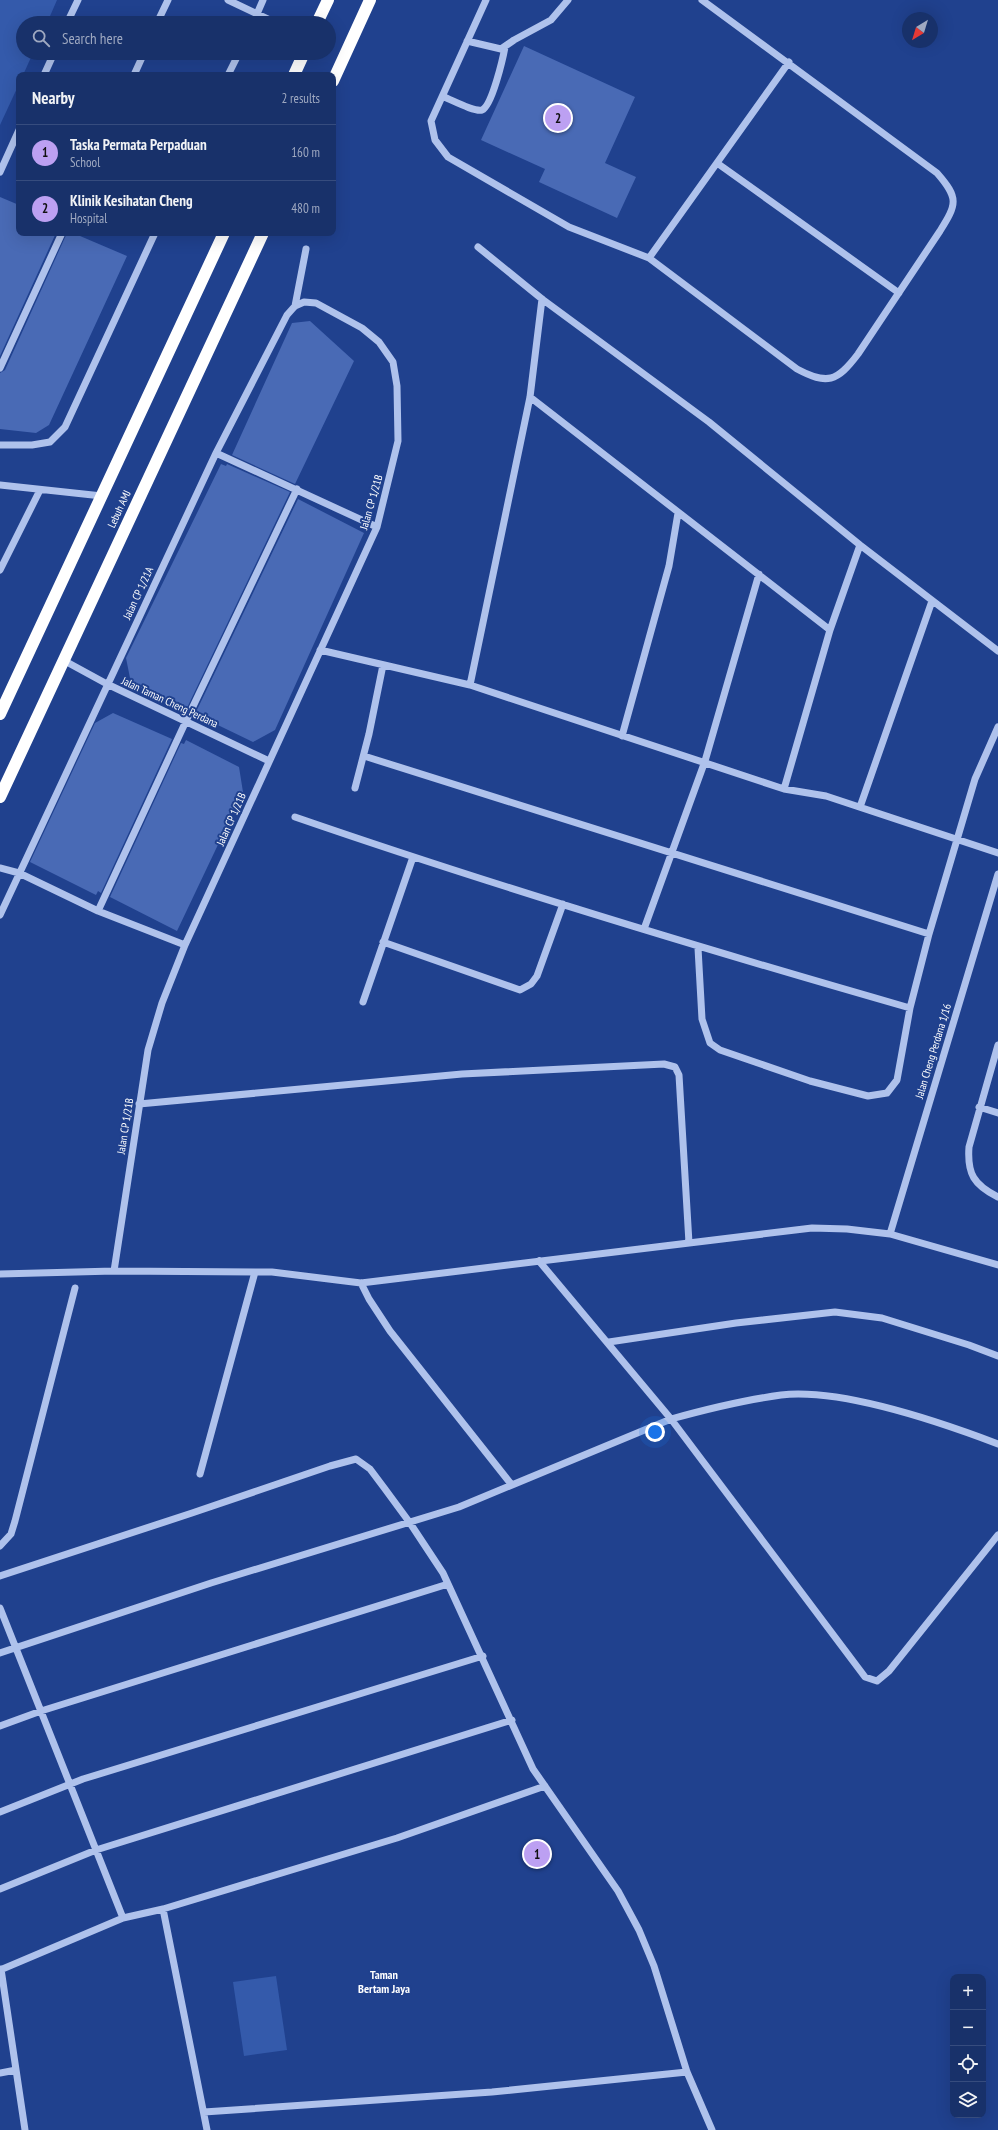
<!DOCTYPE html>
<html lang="en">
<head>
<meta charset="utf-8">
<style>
  :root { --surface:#18316a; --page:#253d72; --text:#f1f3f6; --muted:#9fa9c1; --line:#364c7e; --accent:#bca0f2 }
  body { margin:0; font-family:"PT Sans Narrow",sans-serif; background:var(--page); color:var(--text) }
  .controls { position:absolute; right:12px; bottom:12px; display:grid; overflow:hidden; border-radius:8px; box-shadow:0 4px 16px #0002 }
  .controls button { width:36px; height:36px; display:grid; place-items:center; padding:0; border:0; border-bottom:1px solid var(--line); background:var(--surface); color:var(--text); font:20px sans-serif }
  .compass { position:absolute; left:902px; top:12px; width:36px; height:36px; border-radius:50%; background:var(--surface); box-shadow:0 4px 16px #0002; rotate:218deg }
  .you { position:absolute; left:655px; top:1432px; width:14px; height:14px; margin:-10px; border:3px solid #fff; border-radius:50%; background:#1a73e8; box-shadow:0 0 0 6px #1a73e833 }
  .badge { display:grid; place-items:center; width:26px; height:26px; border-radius:50%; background:var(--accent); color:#111; font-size:13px; font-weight:700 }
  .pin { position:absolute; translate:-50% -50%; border:2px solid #fff; box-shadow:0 1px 4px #0006 }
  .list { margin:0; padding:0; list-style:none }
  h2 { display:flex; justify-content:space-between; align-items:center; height:52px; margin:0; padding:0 16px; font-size:17px }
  h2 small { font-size:13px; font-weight:400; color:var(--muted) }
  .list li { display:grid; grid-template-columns:26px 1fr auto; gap:12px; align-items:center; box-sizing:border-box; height:56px; padding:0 16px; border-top:1px solid var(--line) }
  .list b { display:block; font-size:15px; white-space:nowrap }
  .list p { margin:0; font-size:13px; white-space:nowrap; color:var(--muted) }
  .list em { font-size:13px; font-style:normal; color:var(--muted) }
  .icon { flex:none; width:22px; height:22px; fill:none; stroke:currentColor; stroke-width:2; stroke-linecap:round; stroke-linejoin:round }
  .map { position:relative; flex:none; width:998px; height:2130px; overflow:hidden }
  .search { position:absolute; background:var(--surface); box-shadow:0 4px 16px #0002; left:16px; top:16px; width:320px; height:44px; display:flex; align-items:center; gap:10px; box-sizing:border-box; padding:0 14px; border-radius:22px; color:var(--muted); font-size:15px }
  .panel { position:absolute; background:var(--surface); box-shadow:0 4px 16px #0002; left:16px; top:72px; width:320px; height:164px; border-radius:8px }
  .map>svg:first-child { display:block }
</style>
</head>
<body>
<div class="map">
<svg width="998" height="2130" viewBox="0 0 998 2130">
  <rect width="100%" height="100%" fill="#20418e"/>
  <path fill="#345aab" d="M0 0H57L47 23H23V53H33L23 75H19V84L0 125Z
    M276 1976 287 2050 244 2056 233 1982Z"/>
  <path fill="#496ab5" d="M524 46 635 97 605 163 636 177 617 218 539 182 545 169 481 140Z
    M0 197 19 205V233H56L0 356Z
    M67 233H73L127 256 49 425 36 433 0 429V373L5 370Z
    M310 321 354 361 295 484 232 455 292 323Z
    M221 464 226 466 227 464 290 492 186 710 131 683 126 658Z
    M298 499 364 533 275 730 253 742 195 714Z
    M113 713 172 739 101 893 98 891 96 895 30 862 95 723Z
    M186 740 239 767 243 792 177 931 110 897 181 743 184 744Z"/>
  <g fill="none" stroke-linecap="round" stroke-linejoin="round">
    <path stroke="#afc2ec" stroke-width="7" d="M228 0 276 23
      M486 0 431 121 435 140 448 157 569 227 649 258 797 369C827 385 837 382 858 354L940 231C957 204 959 198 937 173L702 0
      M67 23 78 0
      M157 23 168 0
      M253 23 263 0
      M467 41 501 49 514 40 551 20 568 0
      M44 75 54 53
      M134 75 144 53
      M228 75 239 53
      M444 97C452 100 474 112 482 110 492 106 503 58 505 47
      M717 163 899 293
      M0 172 19 130
      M478 247 542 299 709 422 860 545 998 651
      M649 258 789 62
      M295 306 306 249
      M0 368 62 233
      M530 397 830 630
      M0 445H32L50 442 65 427 155 233
      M216 453 377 527
      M0 485 102 496
      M0 570 40 490
      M320 650 470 685 784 789 826 796 998 853
      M63 660 107 684 269 761
      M470 685 530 397 542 299
      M622 736 669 566 678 513
      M364 756 929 934
      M355 788 369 734 383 665
      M784 789 830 630 860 545
      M860 807 932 601
      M295 817C498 887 704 949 910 1008L929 934 975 779 998 727
      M0 868 19 873 98 911 185 945
      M98 911 186 721 297 489
      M0 915 216 453 287 315 295 306 304 302 316 303 362 328 379 342 393 362 397 386 398 441 377 527 185 945 162 1003 148 1050 114 1271
      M644 929 705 761 759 574
      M383 942 520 990 531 984 537 976 563 904
      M698 948 702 1019 710 1043 720 1050 810 1081 868 1096 887 1093 897 1080 910 1008
      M363 1002 413 857
      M998 1045 969 1147C967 1174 974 1185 998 1197
      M139 1104 462 1074 664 1064 675 1067 679 1075 689 1243
      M979 1107 998 1113
      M890 1234 998 874
      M539 1261 671 1419 865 1677 877 1681 889 1671 998 1535
      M0 1274 114 1271 272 1272 361 1283 812 1228 847 1229 890 1234 998 1265
      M361 1283 369 1299 390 1331 511 1484
      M609 1342 736 1323 835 1312 882 1318 969 1345 998 1356
      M200 1474 255 1272
      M0 1546 11 1534 15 1521 75 1288
      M0 1576 192 1513 330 1466 356 1459 370 1469 385 1489 410 1523 443 1573 533 1769 618 1891 639 1930 654 1966 687 2072 712 2130
      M0 1608 123 1918
      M0 1653 211 1583 459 1507 671 1419C707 1409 744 1400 781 1395 843 1388 940 1422 998 1444
      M0 1726 41 1711 448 1584
      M0 1812 83 1779 483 1656
      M0 1889 96 1850 512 1720
      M163 1909 207 2130
      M1 1969 25 2130
      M0 1970 123 1918 163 1909 397 1838 545 1786
      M0 2073 16 2070
      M204 2112 492 2092 687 2072"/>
    <path stroke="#fff" stroke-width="12" d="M317 23 328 0
      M294 75 304 53
      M333 81 370 0
      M0 714 224 233
      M0 797 263 233"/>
  </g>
  <g text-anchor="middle" stroke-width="4" stroke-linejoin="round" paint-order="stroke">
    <g font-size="11" fill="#fff" stroke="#20418e">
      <text transform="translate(371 502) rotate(-74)" y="4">Jalan CP 1/21B</text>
      <text transform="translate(119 509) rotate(-65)" y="4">Lebuh AMJ</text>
      <text transform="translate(138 593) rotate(-65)" y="4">Jalan CP 1/21A</text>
      <text transform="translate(170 702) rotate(25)" y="4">Jalan Taman Cheng Perdana</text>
      <text transform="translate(231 819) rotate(-66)" y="4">Jalan CP 1/21B</text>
      <text transform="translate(933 1051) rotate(-73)" y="4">Jalan Cheng Perdana 1/16</text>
      <text transform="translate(125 1126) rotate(-81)" y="4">Jalan CP 1/21B</text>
    </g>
    <g font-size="12" font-weight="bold" fill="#fff" stroke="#20418e">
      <text x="384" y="1979">Taman<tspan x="384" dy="14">Bertam Jaya</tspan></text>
    </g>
  </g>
</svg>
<div class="controls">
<button>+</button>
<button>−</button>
<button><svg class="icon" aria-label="locate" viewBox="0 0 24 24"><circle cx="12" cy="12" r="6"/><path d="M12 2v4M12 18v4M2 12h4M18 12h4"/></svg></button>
<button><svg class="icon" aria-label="layers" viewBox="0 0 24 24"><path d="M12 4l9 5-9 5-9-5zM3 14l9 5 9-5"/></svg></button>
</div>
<svg class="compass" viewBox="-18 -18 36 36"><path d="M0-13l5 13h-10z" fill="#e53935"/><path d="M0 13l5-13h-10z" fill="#9fa9c1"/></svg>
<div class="you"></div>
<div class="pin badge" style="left:537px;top:1854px">1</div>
<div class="pin badge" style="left:558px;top:118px">2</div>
<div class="search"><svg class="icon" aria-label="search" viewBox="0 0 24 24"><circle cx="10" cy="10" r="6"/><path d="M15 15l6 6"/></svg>Search here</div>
<section class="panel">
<h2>Nearby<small>2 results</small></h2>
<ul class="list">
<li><span class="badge">1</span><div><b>Taska Permata Perpaduan</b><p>School</p></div><em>160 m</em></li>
<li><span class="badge">2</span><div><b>Klinik Kesihatan Cheng</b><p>Hospital</p></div><em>480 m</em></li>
</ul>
</section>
</div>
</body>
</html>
